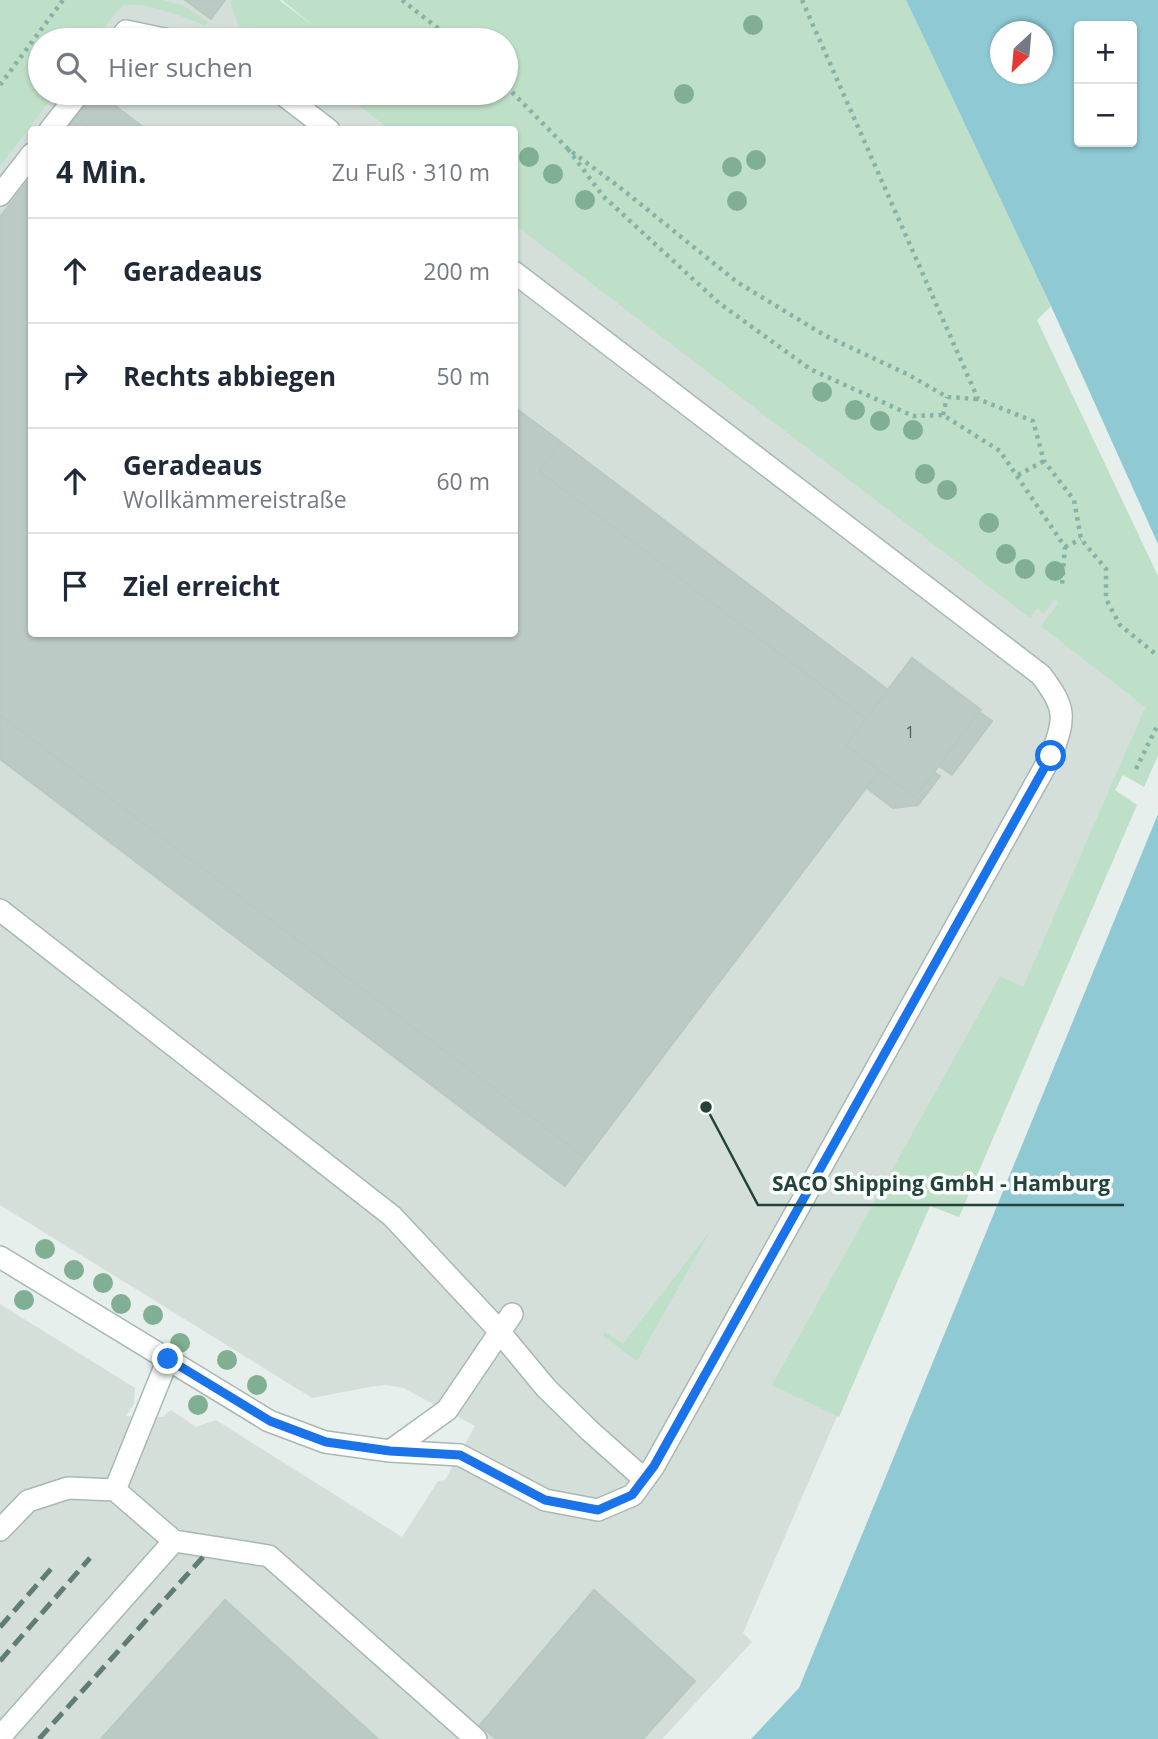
<!DOCTYPE html>
<html lang="de">
<head>
<meta charset="utf-8">
<style>
  :root { --surface:#fff; --page:#f2f2f3; --text:#1f2937; --muted:#747a83; --line:#e0e1e3 }
  body { margin:0; font-family:"Open Sans",sans-serif; background:var(--page); color:var(--text) }
  .controls { position:absolute; right:21px; top:21px; display:grid; overflow:hidden; border-radius:7px; box-shadow:0 2px 5px #0004 }
  .controls button { width:63px; height:63px; display:grid; place-items:center; padding:0; border:0; border-bottom:2px solid var(--line); background:var(--surface); color:var(--text); font:35px sans-serif }
  .compass { position:absolute; left:990px; top:21px; width:63px; height:63px; border-radius:50%; background:var(--surface); box-shadow:0 2px 5px #0004; rotate:206deg }
  .stop { position:absolute; width:21px; height:21px; margin:-16px; border:5px solid #1a73e8; border-radius:50%; background:#fff }
  .stop.end { background:#1a73e8; border-color:#fff; box-shadow:0 2px 7px #0008 }
  .list { margin:0; padding:0; list-style:none }
  h2 { display:flex; justify-content:space-between; align-items:center; height:91px; margin:0; padding:0 28px; font-size:30px }
  h2 small { font-size:23px; font-weight:400; color:var(--muted) }
  .list li { display:grid; grid-template-columns:46px 1fr auto; gap:21px; align-items:center; box-sizing:border-box; height:105px; padding:0 28px; border-top:2px solid var(--line) }
  .list b { display:block; font-size:26px; white-space:nowrap }
  .list p { margin:0; font-size:23px; white-space:nowrap; color:var(--muted) }
  .list em { font-size:23px; font-style:normal; color:var(--muted) }
  .icon { flex:none; width:38px; height:38px; fill:none; stroke:currentColor; stroke-width:2; stroke-linecap:round; stroke-linejoin:round }
  .map { position:relative; flex:none; width:1158px; height:1739px; overflow:hidden }
  .search { position:absolute; background:var(--surface); box-shadow:0 2px 5px #0004; left:28px; top:28px; width:490px; height:77px; display:flex; align-items:center; gap:18px; box-sizing:border-box; padding:0 24px; border-radius:38px; color:var(--muted); font-size:26px }
  .panel { position:absolute; background:var(--surface); box-shadow:0 2px 5px #0004; left:28px; top:126px; width:490px; height:511px; border-radius:7px }
  .map>svg:first-child { display:block }
</style>
</head>
<body>
<div class="map">
<svg width="1158" height="1739" viewBox="0 0 1158 1739">
  <rect width="100%" height="100%" fill="#e6efeb"/>
  <path fill="#d4dfda" d="M88 0H270L323 40H57Z
    M40 93H392L440 129 32 130V634H514L515 186 1158 677 743 1633 752 1642 662 1739H0V1304L135 1388 134 1404 126 1416 163 1417 171 1410 196 1427 216 1420 402 1537 438 1481 445 1480 475 1426 403 1388 386 1385 369 1387 312 1398 0 1205V115Z"/>
  <path fill="#bfe0c8" d="M0 0H162L183 5 208 22 206 26C187 18 141 0 123 6 112 14 104 30 96 40H40V93H56L0 166Z
    M232 0H279L315 27 282 0H906L1051 306 1037 320 1158 576V756L1144 787 1123 775 1115 790 1137 805 959 1217 930 1206 839 1417 772 1385 1000 976 1023 987 1145 707 1041 626 1059 602 1055 599 1044 614 1037 608 1030 618 515 225 514 130 390 129 342 93H506V40H273L252 28 239 27 230 2Z
    M711 1230 637 1361 603 1336 605 1332 623 1344Z"/>
  <path fill="#8ec9d4" fill-rule="evenodd" d="M906 0H1158V544L1051 306ZM1079 26H1132V142H1079ZM1000 32H1042V74H1000Z
    M1158 814V1739H751L799 1688Z"/>
  <path fill="#bbcac4" stroke="#b8c9c2" stroke-width="2" d="M185 0H225L211 19Z
    M94 93H98L147 130H92L76 117Z
    M76 117 92 130H66Z
    M32 176V634H514V407L561 442 539 471 866 719 846 745 879 771 586 1158 0 715V217Z
    M561 442 888 690 866 719 539 471Z
    M912 658 981 710 915 797 846 745Z
    M979 712 992 721 952 775 939 766Z
    M0 715 586 1158 565 1186 0 759Z
    M879 771 915 797 934 772 940 776 918 805 893 808 867 788Z
    M594 1590 695 1681 643 1739H496L480 1725Z
    M225 1600 378 1739H101Z"/>
  <g fill="none" stroke-linecap="round" stroke-linejoin="round">
    <g stroke="#a8b8b2" stroke-width="24">
      <path id="minor" d="M119 40 126 31 169 40
        M281 93 329 130
        M50 130 79 93
        M0 195 32 154
        M0 910 392 1216 493 1324 546 1388 590 1431 644 1479
        M0 1257 269 1421 325 1442 390 1451 460 1455 545 1500 598 1510 633 1495 654 1466 1051 756C1066 717 1066 708 1041 675L514 272
        M168 1359 115 1490 174 1541 269 1556 476 1739
        M390 1451 447 1410 512 1314
        M0 1530 28 1501 68 1488 115 1490
        M0 1737 174 1541"/>
    </g>
    <path stroke="#86b3a5" stroke-width="4.5" stroke-dasharray="3.5 5" stroke-linecap="butt" d="M402 0 453 40
      M802 0 978 399 1033 421 1044 461 1074 500 1081 539 1106 569V599L1120 625 1158 656
      M0 85 63 0
      M506 86 568 149 618 186 737 282 824 335 909 375 947 397 978 399
      M568 149 603 196 719 303 810 369 913 416 943 415 1000 451 1065 547 1062 585
      M943 415 947 397
      M1018 475 1044 461
      M1065 547 1081 539
      M1136 769 1158 724"/>
    <use href="#minor" stroke="#fff" stroke-width="21"/>
    <path stroke="#5f7d75" stroke-width="5" stroke-dasharray="14 7" stroke-linecap="butt" d="M0 1627 51 1569
      M0 1661 90 1558
      M39 1739 204 1556"/>
  </g>
  <g fill="#80af93">
    <circle cx="753" cy="25" r="10"/>
    <circle cx="684" cy="94" r="10"/>
    <circle cx="529" cy="157" r="10"/>
    <circle cx="756" cy="160" r="10"/>
    <circle cx="732" cy="167" r="10"/>
    <circle cx="553" cy="174" r="10"/>
    <circle cx="585" cy="200" r="10"/>
    <circle cx="737" cy="201" r="10"/>
    <circle cx="822" cy="392" r="10"/>
    <circle cx="855" cy="410" r="10"/>
    <circle cx="880" cy="421" r="10"/>
    <circle cx="913" cy="430" r="10"/>
    <circle cx="925" cy="474" r="10"/>
    <circle cx="947" cy="490" r="10"/>
    <circle cx="989" cy="523" r="10"/>
    <circle cx="1006" cy="554" r="10"/>
    <circle cx="1025" cy="569" r="10"/>
    <circle cx="1055" cy="571" r="10"/>
    <circle cx="45" cy="1249" r="10"/>
    <circle cx="74" cy="1270" r="10"/>
    <circle cx="103" cy="1283" r="10"/>
    <circle cx="24" cy="1300" r="10"/>
    <circle cx="121" cy="1304" r="10"/>
    <circle cx="153" cy="1315" r="10"/>
    <circle cx="180" cy="1343" r="10"/>
    <circle cx="227" cy="1360" r="10"/>
    <circle cx="257" cy="1385" r="10"/>
    <circle cx="198" cy="1405" r="10"/>
  </g>
  <g fill="none" stroke-linecap="round" stroke-linejoin="round">
    <path stroke="#1a73e8" stroke-width="9" d="M168 1359 270 1421 326 1442 390 1451 460 1455 545 1500 598 1510 632 1495 654 1466 1051 756"/>
  </g>
  <g text-anchor="middle" stroke-width="7" stroke-linejoin="round" paint-order="stroke">
    <g font-size="16" fill="#4a645c">
      <text x="910" y="738">1</text>
    </g>
  </g>
  <path fill="none" stroke="#24423a" stroke-width="2.5" d="M706 1107L758 1205H1124"/>
  <circle fill="#24423a" stroke="#f7fbf9" stroke-width="2.5" cx="706" cy="1107" r="7"/>
  <g font-size="21" text-anchor="middle" font-weight="bold" fill="#24423a" stroke="#f7fbf9" stroke-width="7" stroke-linejoin="round" paint-order="stroke">
    <text x="941" y="1191">SACO Shipping GmbH - Hamburg</text>
  </g>
</svg>
<div class="controls">
<button>+</button>
<button>−</button>
</div>
<svg class="compass" viewBox="-18 -18 36 36"><path d="M0-13l5 13h-10z" fill="#e53935"/><path d="M0 13l5-13h-10z" fill="#747a83"/></svg>
<div class="stop" style="left:1051px;top:756px"></div>
<div class="stop end" style="left:168px;top:1359px"></div>
<div class="search"><svg class="icon" aria-label="search" viewBox="0 0 24 24"><circle cx="10" cy="10" r="6"/><path d="M15 15l6 6"/></svg>Hier suchen</div>
<section class="panel">
<h2>4 Min.<small>Zu Fuß · 310 m</small></h2>
<ul class="list">
<li><svg class="icon" aria-label="ahead" viewBox="0 0 24 24"><path d="M12 20V5M6 11l6-6 6 6"/></svg><div><b>Geradeaus</b></div><em>200 m</em></li>
<li><svg class="icon" aria-label="right" viewBox="0 0 24 24"><path d="M7 20v-9h11M14 6l5 5-5 5"/></svg><div><b>Rechts abbiegen</b></div><em>50 m</em></li>
<li><svg class="icon" aria-label="ahead" viewBox="0 0 24 24"><path d="M12 20V5M6 11l6-6 6 6"/></svg><div><b>Geradeaus</b><p>Wollkämmereistraße</p></div><em>60 m</em></li>
<li><svg class="icon" aria-label="arrive" viewBox="0 0 24 24"><path d="M6 21V4h12l-3 4 3 4H6"/></svg><div><b>Ziel erreicht</b></div></li>
</ul>
</section>
</div>
</body>
</html>
